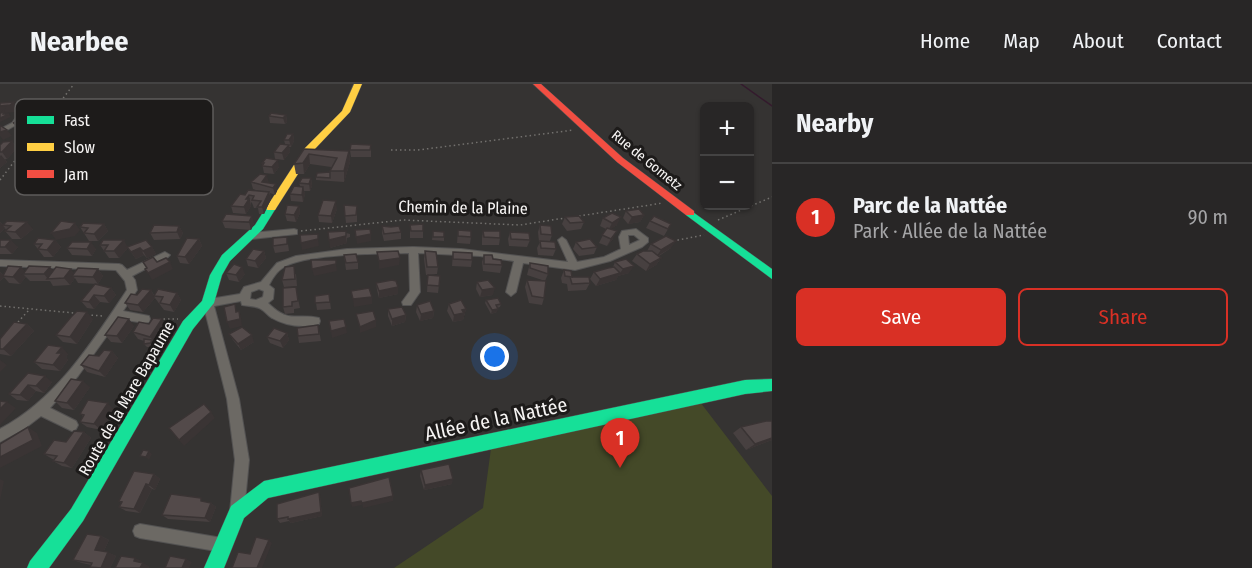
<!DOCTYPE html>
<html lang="en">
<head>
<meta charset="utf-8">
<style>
  :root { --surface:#282626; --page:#302e2e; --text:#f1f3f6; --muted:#a5a5a7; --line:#444343; --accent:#d93025 }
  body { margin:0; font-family:"Fira Sans Condensed",sans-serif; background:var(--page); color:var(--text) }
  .controls { position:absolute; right:18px; top:18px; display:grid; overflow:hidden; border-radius:9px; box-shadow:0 2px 4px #0004 }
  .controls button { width:54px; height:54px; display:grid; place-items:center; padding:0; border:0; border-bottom:2px solid var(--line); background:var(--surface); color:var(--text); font:30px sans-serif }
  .you { position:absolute; left:495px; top:273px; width:21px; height:21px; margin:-15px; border:4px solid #fff; border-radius:50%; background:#1a73e8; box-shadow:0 0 0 9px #1a73e833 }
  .badge { display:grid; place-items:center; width:39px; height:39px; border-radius:50%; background:var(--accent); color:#fff; font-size:20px; font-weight:700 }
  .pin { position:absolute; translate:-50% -50px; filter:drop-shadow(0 2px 3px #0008) }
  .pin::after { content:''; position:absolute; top:32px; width:21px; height:18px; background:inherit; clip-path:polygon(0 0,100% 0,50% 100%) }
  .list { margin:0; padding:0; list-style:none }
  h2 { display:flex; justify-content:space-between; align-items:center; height:78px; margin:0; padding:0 24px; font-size:26px }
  h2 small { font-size:20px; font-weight:400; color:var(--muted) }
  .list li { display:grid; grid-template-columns:39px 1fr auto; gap:18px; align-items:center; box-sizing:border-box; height:108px; padding:0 24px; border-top:2px solid var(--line) }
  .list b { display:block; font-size:22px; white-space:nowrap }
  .list p { margin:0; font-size:20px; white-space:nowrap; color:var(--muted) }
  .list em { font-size:20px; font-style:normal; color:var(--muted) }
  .actions { display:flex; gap:12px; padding:18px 24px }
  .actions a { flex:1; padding:14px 0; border:2px solid var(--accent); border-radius:9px; text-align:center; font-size:21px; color:var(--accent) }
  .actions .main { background:var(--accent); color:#fff }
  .map { position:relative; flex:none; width:772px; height:484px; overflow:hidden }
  header { display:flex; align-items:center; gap:36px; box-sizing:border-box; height:84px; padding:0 30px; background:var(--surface); border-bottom:2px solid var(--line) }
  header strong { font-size:28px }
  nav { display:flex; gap:33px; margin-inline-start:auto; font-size:21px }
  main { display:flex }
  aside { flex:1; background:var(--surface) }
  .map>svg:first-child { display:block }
</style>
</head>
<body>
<header>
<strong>Nearbee</strong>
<nav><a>Home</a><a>Map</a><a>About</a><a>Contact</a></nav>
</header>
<main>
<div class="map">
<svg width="772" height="484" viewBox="0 0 772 484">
  <rect width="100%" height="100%" fill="#353332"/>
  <path fill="#444928" d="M697 314 772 412V484H394L483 424 492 357Z"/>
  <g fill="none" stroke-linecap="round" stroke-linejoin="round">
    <path stroke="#341a2d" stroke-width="1.5" d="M741 0 772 22"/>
    <g stroke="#535252" stroke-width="2">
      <path id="street" d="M21 27 26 28 16 41 0 50V45L12 39Z
        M294 145 297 146V150L252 155 248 152 252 149Z
        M636 145 648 154V158L642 163 610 177 575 186 523 179 516 208 511 212 506 208 514 177 480 172 418 169 420 208 411 221H403L402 218 410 207 409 169C378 170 309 169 284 183 277 187 272 195 269 201L274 205 273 215 268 219C289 240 296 229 319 234L320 237 319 240C303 244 286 242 272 234 268 232 265 227 261 225 257 222 248 222 242 221L241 217 214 222 239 315 249 376 244 428 242 433 237 435 232 433 230 428 235 376 227 315 203 219 204 216 240 210 244 203 261 198 277 179 296 172 347 165 413 163 461 165 568 178 558 156 562 153 566 156 577 178 604 173 621 165 619 153 622 147ZM628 151H634L640 156 629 161ZM259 205 264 207 263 213 256 216 250 215 251 208Z
        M165 168 170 171 168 173 132 192 135 196 137 206 123 227 149 232 150 235 149 238 145 239 119 235 78 292 50 324 76 337 78 341 76 345 72 347 41 332 24 345 0 358V345C57 315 93 257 127 206L125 197 116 186 0 182V176L119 180 122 181 127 186Z
        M140 440 222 454 227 456 229 461 227 466 222 468 140 454 135 452 133 447 135 442Z"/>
    </g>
    <g stroke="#535252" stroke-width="1">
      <path id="fast" d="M271 121 276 124 263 145 230 177 222 191 214 219 193 245 83 437 49 484H27L30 477 71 425 183 237 202 217 210 191 222 171 255 141 267 122Z
        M690 126 772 185V195L686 131V127Z
        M772 295V307L745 310 268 414 244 434 224 484H204L231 422 264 397 745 296Z"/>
    </g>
    <g stroke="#535252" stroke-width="1">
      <path id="slow" d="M354 0H362L350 28 312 68 275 126H267L266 124 305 64 342 27Z"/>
    </g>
    <g stroke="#535252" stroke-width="1">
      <path id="jam" d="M533 0H541L623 74 694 127V131H686L617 78Z"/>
    </g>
    <path stroke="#73716e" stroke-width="1.5" stroke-dasharray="1.5 3" stroke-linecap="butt" d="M391 66H418L574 46
      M0 96 74 0
      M579 132 663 119
      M718 136 772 113
      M301 147 403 136 520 141 565 134
      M673 157 704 151
      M0 222 74 229
      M87 231 104 232
      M159 235H178
      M18 238 29 226"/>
    <use href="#street" fill="#6c6964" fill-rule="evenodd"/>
    <use href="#fast" fill="#16e098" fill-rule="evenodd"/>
    <use href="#slow" fill="#ffcf43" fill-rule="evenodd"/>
    <use href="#jam" fill="#f24e42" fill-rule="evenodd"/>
  </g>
  <path fill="#474040" d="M41 16 45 23 44 26H37L39 30 34 36H32L34 40 25 46 17 45 13 39 21 35 18 29 29 24 26 20Z
    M286 31 287 38 285 40 270 39 269 32Z
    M293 50 294 57 291 63H289L290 68 284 76 275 75 274 68 285 60 284 56Z
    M12 57 17 64 7 75H5L7 78 0 84V61Z
    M371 61V73H351L350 66Z
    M304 65 349 67 350 78 344 98 316 96V93L330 88V87L331 83 310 80 304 90H296L294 80Z
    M262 79 279 83 274 90 264 89Z
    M311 94 312 102 310 107H304L305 110 303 118 291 117 290 110 300 102 299 99Z
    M251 98 269 99 277 107 275 111 270 109 271 115 264 130H259L258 124H254L252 119 251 118V122L246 130 233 129 231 122 245 111 258 107 253 105Z
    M344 121 357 122V138L346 139Z
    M299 122 300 129 296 138 287 137 285 130Z
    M337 125 332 139 319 138 318 131Z
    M626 127 644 131 640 138 628 140 623 134Z
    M565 133 584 138 581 145 567 147 562 140Z
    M603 134 617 141 610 145 613 155 607 162 599 159 606 145 600 142Z
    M222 137 254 139 251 146 225 144Z
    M650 137 671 140 664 152 646 144Z
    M0 138 3 141 33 145 21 155H12L5 147 6 146 5 144 0 149Z
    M104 140 108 147 98 157H89L80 143Z
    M410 141 423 147V154H410Z
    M540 141 552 151 550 157 556 165 553 172 538 171 537 164 540 158H539L538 148Z
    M179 142 183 149 180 155 154 156 150 149Z
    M382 142 401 148V155L384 157 382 149Z
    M458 146 471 153 470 160 457 159Z
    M433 147 444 148V157L432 156Z
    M483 147 500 154 499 161H482V154Z
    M510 148 530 156 527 163 509 162 508 155Z
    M346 149 350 150V153L347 154V159L330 164Z
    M199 155 202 162 189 180 180 179 177 172Z
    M0 156 18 163 12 170H0Z
    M55 156 61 163 53 173H44L34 160Z
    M576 158 597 163 594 170 579 172 573 165Z
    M288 160 289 167 275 169 273 162Z
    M651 160 671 164 659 172 661 174 656 181 646 187 632 177 637 170 647 167Z
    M100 161 128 163H152L156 170 147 174 144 171 136 175 128 164 119 174H109Z
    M67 164 96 165 92 172 72 171Z
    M264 167 266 174 258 184 248 182 246 175Z
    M425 167 438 183 437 190 426 191 424 175Z
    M453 168 472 176 471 183 452 182Z
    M344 171 358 178V185L346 186Z
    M484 171 493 175 502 181 500 189 483 187 482 178Z
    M615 178 629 189 618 192 616 196 596 202 590 195 594 188 613 183Z
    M530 179 548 190 545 197 527 191Z
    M21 183 25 188 50 183 53 187 74 189 98 185 103 192 98 200 78 199 75 194 70 201 53 202 50 197H30L26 193 20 200 9 199 4 193 0 197V188L3 191Z
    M564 186 572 193 590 199 586 206 568 207 567 200 562 199 561 194Z
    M226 189 245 190 239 198 229 196Z
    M296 190 297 202 284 203 282 196Z
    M428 191 440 192 438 209 427 208Z
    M527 196 544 214 542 221 529 219 525 203Z
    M477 198 493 211 480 213 476 205Z
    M376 199 398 203V210L379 214 377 206Z
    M111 204 116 211 109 219 100 218 94 225 87 224 81 217Z
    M151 206 154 211 177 209 181 216 174 228 164 226 155 214 143 228 130 226 125 219 137 211Z
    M297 210 300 224 294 225V229L285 230 283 223Z
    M329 210 331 225 317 226 315 212Z
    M486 216 501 220 500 223 497 224V228L491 230 485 219Z
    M449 220 466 225 463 236 453 238 447 227Z
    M417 221 434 227 433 234 420 237 416 228Z
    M388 225 406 231 405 238 392 242 388 232Z
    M93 235 77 260 63 258 56 251Z
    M27 240 34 247 11 272 0 270V255Z
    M318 241 321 257 299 259 298 252Z
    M134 242 122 259 111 258 105 251Z
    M166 242 153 263H147L144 260V257L138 255 133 248Z
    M287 249 289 256 283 264 270 259 267 253Z
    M229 250 254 258 241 266 233 256Z
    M112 267 118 274 105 293 87 288 81 281Z
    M68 270 66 273 68 276 60 287 42 285 34 278Z
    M28 289 52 298 44 309 36 307 28 317 17 316 9 310Z
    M90 303 74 326 62 324 55 317Z
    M114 326 101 346 87 343 80 338 83 332 80 330Z
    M772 337V356L746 366 733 349 741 343Z
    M84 348 91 354 72 384 62 382 53 377 54 376 44 370Z
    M421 386 452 400 424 406 420 392Z
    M154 390 160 395 155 406 152 405 140 429 126 427 119 423 121 419 119 417Z
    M320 413 322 432 291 439 289 437 280 439 277 435Z
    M205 418 211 419 216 423 210 438 168 435 162 431Z
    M101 452 109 456 104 467 116 472 110 484H93L90 483 91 481 82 479 73 476Z"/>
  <path fill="#3a3434" d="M41 16 45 23 44 26 40 19Z
    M14 18 18 25 15 28 5 29 6 31 9 30 11 33 0 38V34L3 29H0V22Z
    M35 23 39 30 34 36 30 29Z
    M286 31 287 38 285 40 283 34Z
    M30 33 34 40 25 46 21 39Z
    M7 46 12 52 3 56 0 52V48Z
    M293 50 294 57 291 63 289 56Z
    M12 57 17 64 7 75 2 68Z
    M289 61 290 68 284 76 282 69Z
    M349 67 350 78 344 98V87Z
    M309 70 310 80 304 90 303 79Z
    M1 71 7 78 0 84V72Z
    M278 76 279 83 274 90 272 83Z
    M267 91 269 99 262 98Z
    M311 94 312 102 310 107 309 100Z
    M276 100 277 107 275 111 273 104Z
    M303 103 305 110 303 118 302 111Z
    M269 108 271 115 264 130 262 123Z
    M249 111 251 122 246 130 244 123 246 115Z
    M336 117 337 125 332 139 331 132Z
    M299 122 300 129 296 138 294 131Z
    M644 131 640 138 628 140 632 133Z
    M252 132 254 139 251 146 249 138Z
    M621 133 617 141 608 147 612 139Z
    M0 138 5 144 0 149Z
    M27 138 33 145 21 155 15 148Z
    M75 139 80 146 75 152 56 156 51 149Z
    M104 140 108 147 98 157 94 150Z
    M179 142 183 149 180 155 177 148Z
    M617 147 613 155 607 162 611 155Z
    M371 150V157L357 160 356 153Z
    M346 152 347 159 330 164 329 156Z
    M199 155 202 162 189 180 185 173Z
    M318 155 319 162 302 166 301 159Z
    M11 156 18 163 12 170 5 163Z
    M55 156 61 163 53 173 47 166Z
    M124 156 128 164 119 174 114 167Z
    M676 157 671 164 656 173 661 166Z
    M91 158 96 165 92 172 87 165Z
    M152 163 156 170 147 174 143 167Z
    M140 164 144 171 136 175 131 168Z
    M264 167 266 174 258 184 255 177Z
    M400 174 399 181 379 185V177Z
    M661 174 656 181 646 187 650 180Z
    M170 178 173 185 152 196 148 189Z
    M336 180 337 187 314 192 312 185Z
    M634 182 629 189 618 192 623 185Z
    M21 183 27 190H23L26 193 20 200 13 193Z
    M50 183 56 190 48 195 44 190Z
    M242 183 245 190 239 198 236 191Z
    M71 185 76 192H72L75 194 70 201 64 194Z
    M98 185 103 192 98 200 93 193Z
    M0 188 4 192H3L4 193 0 197Z
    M620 189 616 196 596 202 600 195Z
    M398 203V210L379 214V207Z
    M111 204 116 211 109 219 104 212Z
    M495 204 493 211 480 213 482 206Z
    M151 206 155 214 143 228 138 221Z
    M177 209 181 216 174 228 170 221Z
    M94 211 100 218 94 225 89 218Z
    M372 213V220L354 223 353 215Z
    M466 225 463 236 453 238 454 231 462 226Z
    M498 225 497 228 491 230 492 226Z
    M239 227 241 234 242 242 230 245 227 238Z
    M434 227 433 234 420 237 421 230Z
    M87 228 93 235 77 260 70 253Z
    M406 231 405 238 392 242V235Z
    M129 235 134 242 122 259 117 252Z
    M162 235 166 242 153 263 150 259 153 256 150 253Z
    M376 236V243L360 249V243Z
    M27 240 34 247 11 272 3 265Z
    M346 243 347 249 332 254 331 247Z
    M287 249 289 256 283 264 280 257Z
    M252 251 254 258 241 266 238 260Z
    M62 263 68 270 66 273 68 276 60 287 53 281 57 269Z
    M112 267 118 274 105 293 99 287Z
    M0 276 7 281 0 288Z
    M45 292 52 298 44 309 36 302Z
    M83 297 90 303 74 326 67 319Z
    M28 301 36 307 28 317 20 311Z
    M7 318 16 324 0 341V325Z
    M108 319 114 326 101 346 94 340Z
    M211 328 215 334 184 362 179 356Z
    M28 343 37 349 42 362 0 384V373Z
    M84 348 91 354 72 384 64 379Z
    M772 354V356L746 366 755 360Z
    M149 367 152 370 149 376 146 373Z
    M154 390 160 395 155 406 149 401Z
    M0 395 4 397 0 417Z
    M453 395 452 400 424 406 425 401Z
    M146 400 152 405 140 429 134 425Z
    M319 408 320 413 322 432 291 439 288 435Z
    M393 412V417L363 424 362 419Z
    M361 417 362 421 352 423 351 419Z
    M211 419 216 423 210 438 205 434Z
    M101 452 109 456 103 469 95 466Z
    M269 456 272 459 262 484H257Z
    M108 468 116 472 110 484H101Z
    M135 474 142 477 141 481 134 477Z
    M186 475 192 478 189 484H182Z
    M143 479 149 482V484H140Z"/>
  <path fill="#534a4a" stroke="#3a3434" stroke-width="1.5" d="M14 18 10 21 0 22V19Z
    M4 26 3 30H9L0 34V30Z
    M271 29 286 31 283 34 269 32Z
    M25 33H30L21 39H13Z
    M0 42H1L7 46 0 48Z
    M287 50H293L289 56H284Z
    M12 57 2 68H0V61L3 58Z
    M280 60 289 61 282 69 274 68Z
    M351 60 371 61 370 66H350Z
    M304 65 349 67 344 87H330L337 74 309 70 303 79 294 80Z
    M266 74 278 76 272 83 262 82 264 79H262Z
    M330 88V94L316 93 317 89Z
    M260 90 267 91 262 98 276 100 273 104 251 98Z
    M302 94H311L309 100 299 99Z
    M294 102 303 103 302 111 290 110Z
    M248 106 269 108 262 123H257L261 117 252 116 254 112 249 111 246 115H249L244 123 231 122 240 110 245 111Z
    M323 116 336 117 331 132 318 131Z
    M287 121 299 122 294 131 285 130Z
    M344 121 357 122 356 131 345 132Z
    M639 125 644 131 632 133 626 127Z
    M612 129 621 133 612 139 603 134Z
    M226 130 252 132 249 138 222 137Z
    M579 132 584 138 570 139 565 133Z
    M654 132 671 140 668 145 650 137Z
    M7 137 27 138 15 148 5 147 11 142 3 141Z
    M61 137 75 139 70 145 51 149Z
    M83 139 104 140 94 150 84 149 88 144 80 143Z
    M423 140V147H411L410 141Z
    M154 141 179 142 177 148 150 149Z
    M540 141 551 142 552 151 541 150Z
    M382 142 391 143 399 142 401 148 384 150Z
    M607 144 617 147 611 155 602 151Z
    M370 145 371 150 356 153 355 146Z
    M458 146 471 147V153L458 152Z
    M346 147V152L329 156 328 148Z
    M433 147 444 148V153H433Z
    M483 147H500V154L484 153Z
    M510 148 529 149 530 156 511 155Z
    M318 150V155L301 159 300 151Z
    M666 152 676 157 661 166 651 160Z
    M287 153V160L273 162V154Z
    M38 154 55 156 47 166 38 165 42 160H34Z
    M187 154 199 155 185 173 177 172Z
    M590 155 597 163 582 165 576 158Z
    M0 156H11L5 163H0Z
    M103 156H124L114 167H104L108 161H100Z
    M146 156 152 163 143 167 140 164 131 168 127 163Z
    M540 157 555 158 556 165 541 164Z
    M72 158H91L87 165 67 164Z
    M253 165 264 167 255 177 246 175Z
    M398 167 400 174 379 177 377 168Z
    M425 167 436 168 438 183H427Z
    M643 167H652L661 174 650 180 637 170Z
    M453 168 472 169V176L453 175Z
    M356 170 358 178 346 179 344 171Z
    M484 171H492L493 175 501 176 502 181 484 180Z
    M153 173 157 178 166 174 170 178 148 189 145 185 147 184 143 178Z
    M626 175 634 182 623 185 615 178Z
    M311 176H336V180L312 185Z
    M530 179 548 182V190L530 184Z
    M234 180 242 183 236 191 226 189Z
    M8 182 21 183 13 193 3 192Z
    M29 182 50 183 44 190H23Z
    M294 182 295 195 282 196 285 183Z
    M56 183 71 185 64 194 47 195Z
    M614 183 620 189 600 195 594 188 608 184Z
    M78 184 98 185 93 193 72 192Z
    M564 186 571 187 572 193 565 192Z
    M428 191 440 192 439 202 427 201Z
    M570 193H589L590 199 572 200Z
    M392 196 396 197 398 203 379 207 376 199Z
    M488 196 495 204 482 206 477 198Z
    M527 196 546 197 544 214 532 212Z
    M95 200 111 204 104 212 94 211 89 218 81 217Z
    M296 203 298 217 292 218V222L283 223V204Z
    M369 204 372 213 353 215 351 207Z
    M142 205 151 206 138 221 125 219 131 210 137 211Z
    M158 205 177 209 170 221 160 219 163 213 154 212Z
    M329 210 330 218 315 219V212Z
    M498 214 501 220 496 221 498 225 492 226 486 216Z
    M461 216 466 225 462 226 464 229 454 231 449 220Z
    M430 217 434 227 421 230 417 221Z
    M235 220 236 228 239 227 240 235 227 238 224 223Z
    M402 223 406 231 392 235 388 225Z
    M77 227 87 228 70 253 56 251 71 233Z
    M373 227 376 236 360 243 356 230Z
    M118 233 129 235 117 252 105 251Z
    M153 234 162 235 150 253 133 248 139 238 149 240Z
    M344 235 346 243 331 247 329 237Z
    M14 238 27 240 3 265H0V255Z
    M318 241 319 250 298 252 297 244Z
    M242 243 252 251 238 260 229 250Z
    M274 244 287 249 280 257 267 253Z
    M144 255 153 256 150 259 144 260Z
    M48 261 62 263 57 269H62L53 281 34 278Z
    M104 266 112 267 99 287 81 281 89 271 99 272Z
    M28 289 45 292 36 302 28 301 20 311 9 310Z
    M71 295 83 297 67 319 55 317Z
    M88 316 108 319 94 340 80 338 84 331 80 330Z
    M0 317 7 318 0 325Z
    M204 320 211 328 179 356 169 344Z
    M766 337H772V354L755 360 741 343Z
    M28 343 33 356 0 373V360Z
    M74 347 84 348 64 379 53 377 57 372 44 370 54 356 66 358Z
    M143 366 149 367 146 373 140 372Z
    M449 380 453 395 425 401 421 386Z
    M134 387 154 390 149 401 146 400 134 425 119 423 122 418 119 417Z
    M389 393 393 412 362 419 361 417 351 419 349 404Z
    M319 408 321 428 288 435V433L277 435V420Z
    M171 410 201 414V417L211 419 205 434 162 431Z
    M87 450 101 452 95 466 108 468 101 484 90 483 92 479 73 476Z
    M256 453 269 456 257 484H232L238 468 250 470Z
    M121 472 135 474 134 477 143 479 140 484H115Z
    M170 472 186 475 182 484H165Z"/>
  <g text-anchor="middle" stroke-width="6" stroke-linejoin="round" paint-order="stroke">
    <g font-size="14" fill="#f6f4f3" stroke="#1d1b1a">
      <text transform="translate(647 76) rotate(39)" y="5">Rue de Gometz</text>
    </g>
    <g font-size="16" fill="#f6f4f3" stroke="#1d1b1a">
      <text transform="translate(463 123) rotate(1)" y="6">Chemin de la Plaine</text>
      <text transform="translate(126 314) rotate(-60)" y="6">Route de la Mare Bapaume</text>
    </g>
    <g font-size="20" fill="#f6f4f3" stroke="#1d1b1a">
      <text transform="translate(496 335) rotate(-12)" y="7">Allée de la Nattée</text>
    </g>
  </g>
  <rect x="15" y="15" width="198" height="96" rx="9" fill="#1d1b1a" stroke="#5e5c5b" stroke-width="1.5"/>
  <rect x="27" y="32" width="27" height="8" fill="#16e098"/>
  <rect x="27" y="59" width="27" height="8" fill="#ffcf43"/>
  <rect x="27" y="86" width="27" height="8" fill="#f24e42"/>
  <g font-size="16" fill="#f6f4f3">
    <text x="64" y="42">Fast</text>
    <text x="64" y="69">Slow</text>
    <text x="64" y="96">Jam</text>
  </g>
</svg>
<div class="controls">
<button>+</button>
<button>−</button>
</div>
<div class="you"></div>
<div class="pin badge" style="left:620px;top:384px">1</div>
</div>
<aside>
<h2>Nearby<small></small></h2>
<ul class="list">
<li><span class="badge">1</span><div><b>Parc de la Nattée</b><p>Park · Allée de la Nattée</p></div><em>90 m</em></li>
</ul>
<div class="actions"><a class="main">Save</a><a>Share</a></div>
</aside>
</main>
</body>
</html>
